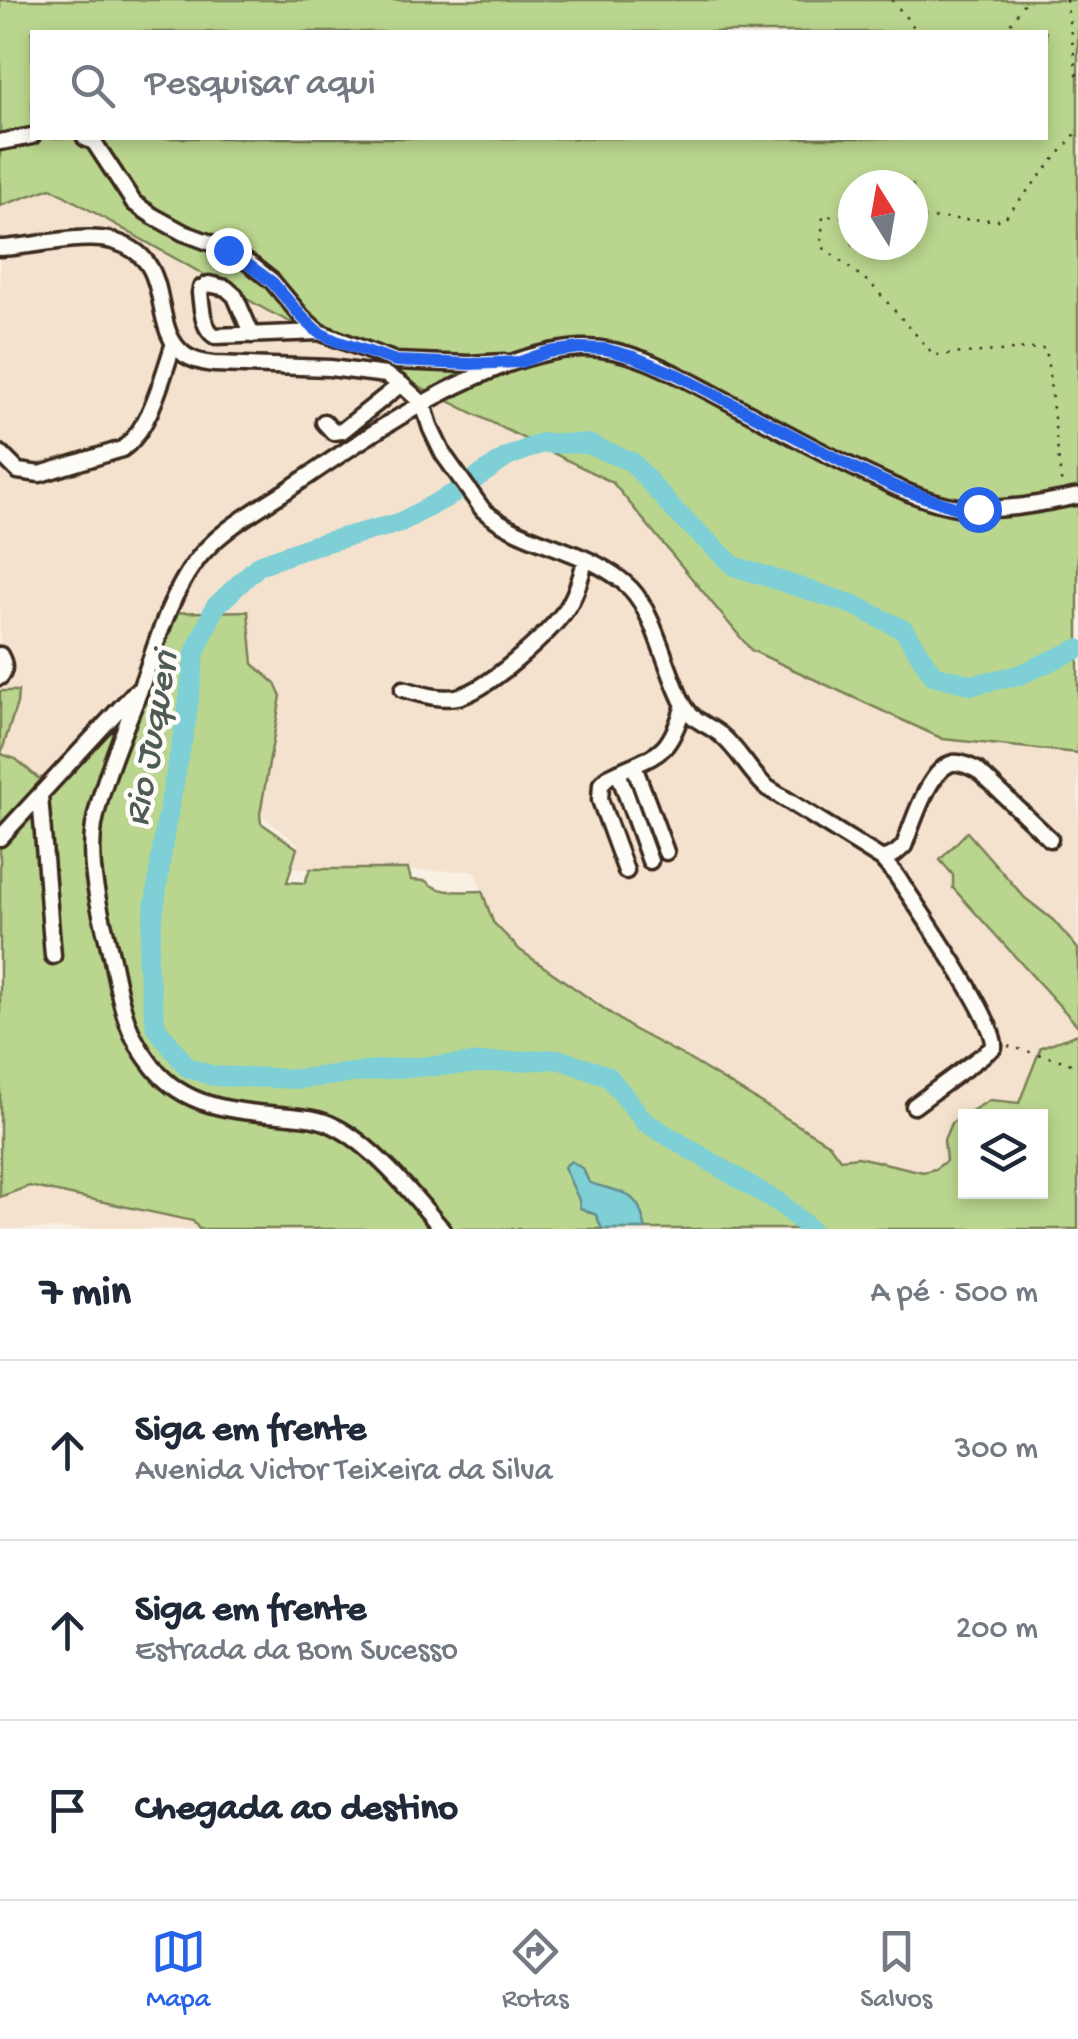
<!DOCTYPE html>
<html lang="pt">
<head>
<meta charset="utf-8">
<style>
  :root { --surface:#fff; --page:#f2f2f3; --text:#1f2937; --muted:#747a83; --line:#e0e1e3; --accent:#2563eb }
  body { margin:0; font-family:"Gochi Hand",sans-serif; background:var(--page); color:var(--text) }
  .controls { position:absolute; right:30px; bottom:30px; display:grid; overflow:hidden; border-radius:0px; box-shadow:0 5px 15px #0003 }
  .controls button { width:90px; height:90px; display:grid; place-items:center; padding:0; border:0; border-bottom:2px solid var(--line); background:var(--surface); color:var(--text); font:50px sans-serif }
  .compass { position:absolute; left:838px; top:170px; width:90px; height:90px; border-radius:50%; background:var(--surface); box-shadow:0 5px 15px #0003; rotate:349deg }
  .stop { position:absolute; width:30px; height:30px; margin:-22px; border:8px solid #2563eb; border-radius:50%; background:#fff }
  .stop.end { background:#2563eb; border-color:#fff; box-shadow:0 2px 10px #0008 }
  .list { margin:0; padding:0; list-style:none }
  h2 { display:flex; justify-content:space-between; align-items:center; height:130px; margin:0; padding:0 40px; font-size:42px }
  h2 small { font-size:32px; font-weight:400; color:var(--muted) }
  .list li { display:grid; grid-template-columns:65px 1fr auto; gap:30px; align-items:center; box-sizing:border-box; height:180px; padding:0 40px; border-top:2px solid var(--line) }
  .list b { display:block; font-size:38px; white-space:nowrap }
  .list p { margin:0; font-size:32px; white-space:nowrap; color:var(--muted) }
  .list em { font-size:32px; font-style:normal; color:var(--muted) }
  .icon { flex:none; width:55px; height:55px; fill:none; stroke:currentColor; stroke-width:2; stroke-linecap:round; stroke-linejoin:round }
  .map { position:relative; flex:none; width:1078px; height:1229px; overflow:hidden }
  .search { position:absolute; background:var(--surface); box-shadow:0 5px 15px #0003; left:30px; right:30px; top:30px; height:110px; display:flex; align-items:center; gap:25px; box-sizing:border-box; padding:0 35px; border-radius:0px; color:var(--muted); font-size:38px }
  .sheet { height:670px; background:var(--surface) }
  nav { display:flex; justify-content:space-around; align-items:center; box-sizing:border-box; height:140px; border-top:2px solid var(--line); background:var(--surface); font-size:28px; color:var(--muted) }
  nav a { display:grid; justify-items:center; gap:5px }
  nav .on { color:var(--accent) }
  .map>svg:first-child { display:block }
</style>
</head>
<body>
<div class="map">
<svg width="1078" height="1229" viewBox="0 0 1078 1229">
  <rect width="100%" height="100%" fill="#f9f0e4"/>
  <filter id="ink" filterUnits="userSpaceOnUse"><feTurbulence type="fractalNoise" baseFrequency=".01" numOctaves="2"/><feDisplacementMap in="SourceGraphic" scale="20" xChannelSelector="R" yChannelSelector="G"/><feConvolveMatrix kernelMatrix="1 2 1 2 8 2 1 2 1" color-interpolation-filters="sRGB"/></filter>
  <g filter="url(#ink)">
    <path fill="#f4e2ce" d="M51 188 268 311 613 483 751 650 943 739 1078 753V1034L1041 1047 1019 1104 990 1100 951 1123 944 1140 946 1162 935 1169 923 1172 858 1157 839 1159 828 1144 682 1055 633 1029 520 950 493 922 475 871 296 869 294 864 298 844 260 814 281 696 274 683 253 664 248 611 141 677 99 725 46 778H38L16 759 1 754 17 703 18 692 0 691V206Z
      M29 1186 193 1221 198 1229H0V1197Z"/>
    <path fill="#bad68e" stroke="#7a8056" stroke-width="2.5" fill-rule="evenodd" d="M0 0H1078V753L943 739 751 650 613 483 268 311 51 188 0 206ZM32 32H1046V138H32ZM853 185H913V245H853Z
      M248 611 253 664 275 683 281 696 260 814 261 823 297 848 287 882 305 883 310 869H408L411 880 426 881C439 895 464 891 482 891L493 922 520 950 633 1029 682 1055 829 1144 840 1159 858 1157 923 1172 935 1169 946 1161 944 1140 951 1123 990 1100 1019 1103 1041 1047 1078 1034V1229H199L193 1221 29 1186 0 1197V691H18L17 703 1 754 16 759 38 778H46L99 725 141 677 163 613ZM966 1116H1040V1192H966Z
      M967 832 1025 898 1053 920 1078 949V1026L953 888V875L940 860Z"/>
    <path fill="#7ecfd6" stroke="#638d8c" stroke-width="2.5" d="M571 1161 583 1169 589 1182C605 1190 626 1188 637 1204 642 1210 643 1221 646 1229H602L596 1215 580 1208 579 1200 564 1167Z"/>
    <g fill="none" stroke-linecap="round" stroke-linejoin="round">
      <path stroke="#7ecfd6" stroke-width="20" d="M810 1229 781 1204 645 1122 608 1076 558 1059 398 1068 299 1079 213 1076 187 1067 156 1027 147 962 165 829 186 721 195 653 215 607 259 565 315 545 399 523 453 494 507 457 542 443 588 444 632 462 674 510 734 566 854 605 904 630 933 675 972 685 1019 675 1078 649"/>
      <g stroke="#3b2a1e" stroke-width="21">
        <path id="minor" d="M85 138 94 142 134 203 153 216 184 233 227 249 253 266 272 281 302 317 319 332 396 361 469 364 504 362
          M0 142 32 136
          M0 248C34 247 85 232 116 242 178 261 147 327 185 355 194 361 204 363 214 364L330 368 386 375 401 384 423 404 431 429 443 454 483 510C526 547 591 548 631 589 655 614 667 675 685 707 693 721 709 725 721 735 738 749 749 771 766 787L882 859 896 875C915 904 997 1021 994 1047L914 1106
          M252 335 235 296 226 288 209 284 201 288 200 293C202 308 202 328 215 336L319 332
          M324 422 333 432 342 431 401 384
          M0 453 18 471 40 474 122 449C150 430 163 375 174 343
          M0 655C4 662 6 670 0 677
          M403 689C421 694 438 700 457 697 486 692 547 635 565 611 576 596 581 578 585 560
          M634 766 666 852
          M618 772 650 861
          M40 796 53 956
          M0 838 135 692
          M882 859 895 854 904 846C912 825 929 768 953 763 961 762 969 766 977 770L1050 839
          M626 871 600 800 601 784 608 777C655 753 667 762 684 705
          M442 1229C415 1197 372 1144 334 1126 317 1117 298 1117 280 1115 233 1111 184 1107 153 1067 146 1058 138 1046 133 1036 121 1010 117 982 111 955 101 914 87 868 94 825 103 776 125 731 142 684 157 643 168 600 194 564 216 532 257 510 289 489 367 436 485 353 581 348 627 346 672 372 712 393 767 422 822 454 878 479 903 491 930 503 957 507 996 513 1040 504 1078 496"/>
      </g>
      <path stroke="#3b2a1e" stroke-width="2.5" stroke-dasharray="2.5 8" stroke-linecap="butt" d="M892 0 918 32
        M1066 0 1078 81
        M1005 32 1026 0
        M853 217 823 216 821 246 871 284 934 355 1046 348 1062 488
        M913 218 1003 220 1078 131
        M1008 1046 1067 1062 1078 1068"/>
      <use href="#minor" stroke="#fdfcf7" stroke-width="14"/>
    </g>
  </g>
  <g fill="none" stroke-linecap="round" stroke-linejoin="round" filter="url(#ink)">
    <path stroke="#2563eb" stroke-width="12" d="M228 250 272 282 302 317 318 332 336 341 396 361 469 364 520 362 548 352 580 348 605 349 634 357 678 375 854 468 898 488 954 507 978 509"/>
  </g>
  <g text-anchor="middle" stroke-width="9" stroke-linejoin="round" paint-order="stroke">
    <g font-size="38" font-style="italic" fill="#4f5c55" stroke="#fdfcf7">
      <text transform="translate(148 738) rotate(-80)" y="13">Rio Juqueri</text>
    </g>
  </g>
</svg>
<div class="controls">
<button><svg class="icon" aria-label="layers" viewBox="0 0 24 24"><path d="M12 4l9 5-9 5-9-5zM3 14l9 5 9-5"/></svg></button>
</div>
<svg class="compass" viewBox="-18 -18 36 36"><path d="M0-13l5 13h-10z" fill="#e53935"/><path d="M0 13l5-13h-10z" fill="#747a83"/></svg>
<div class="stop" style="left:978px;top:509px"></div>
<div class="stop end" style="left:228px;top:250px"></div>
<div class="search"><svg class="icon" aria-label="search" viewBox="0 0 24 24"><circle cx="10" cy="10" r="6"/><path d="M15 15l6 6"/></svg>Pesquisar aqui</div>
</div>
<section class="sheet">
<h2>7 min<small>A pé · 500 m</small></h2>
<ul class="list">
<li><svg class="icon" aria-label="ahead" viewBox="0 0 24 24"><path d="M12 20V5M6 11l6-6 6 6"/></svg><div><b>Siga em frente</b><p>Avenida Victor Teixeira da Silva</p></div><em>300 m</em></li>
<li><svg class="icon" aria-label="ahead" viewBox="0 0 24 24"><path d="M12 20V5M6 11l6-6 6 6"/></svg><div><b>Siga em frente</b><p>Estrada da Bom Sucesso</p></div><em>200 m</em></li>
<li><svg class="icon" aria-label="arrive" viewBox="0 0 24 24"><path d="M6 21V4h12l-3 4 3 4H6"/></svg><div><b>Chegada ao destino</b></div></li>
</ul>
</section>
<nav>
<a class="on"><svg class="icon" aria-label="map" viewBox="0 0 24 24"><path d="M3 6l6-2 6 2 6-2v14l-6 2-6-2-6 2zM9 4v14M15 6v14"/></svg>Mapa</a>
<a><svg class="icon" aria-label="directions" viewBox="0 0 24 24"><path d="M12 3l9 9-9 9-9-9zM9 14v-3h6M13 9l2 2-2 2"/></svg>Rotas</a>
<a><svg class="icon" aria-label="saved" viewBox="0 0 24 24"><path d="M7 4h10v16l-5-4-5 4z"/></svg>Salvos</a>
</nav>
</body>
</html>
